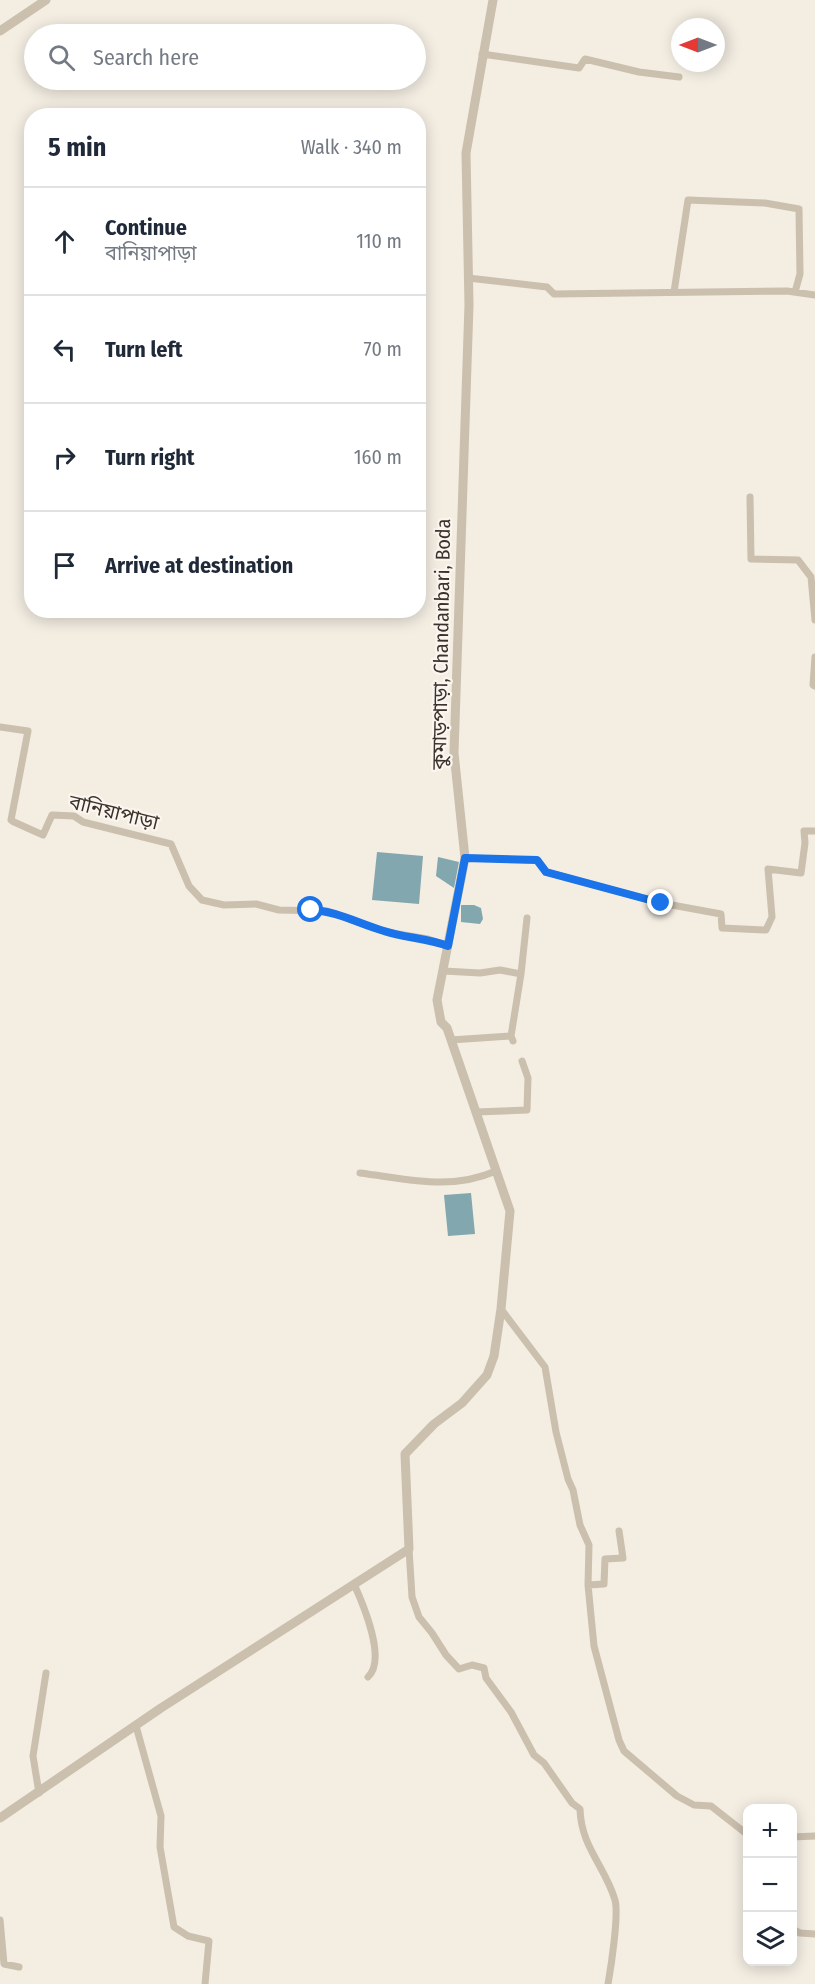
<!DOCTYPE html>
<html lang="en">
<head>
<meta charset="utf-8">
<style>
  :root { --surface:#fff; --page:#f6f6f7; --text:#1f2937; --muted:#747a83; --line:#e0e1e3 }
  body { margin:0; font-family:"Fira Sans Condensed","Noto Sans Bengali",sans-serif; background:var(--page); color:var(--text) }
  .controls { position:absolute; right:18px; bottom:18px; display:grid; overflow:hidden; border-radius:12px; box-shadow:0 3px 15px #0003 }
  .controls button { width:54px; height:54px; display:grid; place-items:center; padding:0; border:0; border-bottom:2px solid var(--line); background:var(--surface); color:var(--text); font:30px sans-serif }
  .compass { position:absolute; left:671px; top:18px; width:54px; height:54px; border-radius:50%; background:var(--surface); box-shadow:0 3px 15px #0003; rotate:270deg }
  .stop { position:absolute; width:18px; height:18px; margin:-14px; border:4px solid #1a73e8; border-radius:50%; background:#fff }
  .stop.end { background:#1a73e8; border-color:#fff; box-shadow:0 2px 6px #0008 }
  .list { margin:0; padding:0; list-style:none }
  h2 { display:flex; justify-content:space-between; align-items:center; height:78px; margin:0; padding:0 24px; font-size:26px }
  h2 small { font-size:20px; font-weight:400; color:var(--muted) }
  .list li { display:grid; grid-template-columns:39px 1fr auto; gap:18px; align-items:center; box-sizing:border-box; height:108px; padding:0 24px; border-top:2px solid var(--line) }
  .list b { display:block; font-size:22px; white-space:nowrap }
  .list p { margin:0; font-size:20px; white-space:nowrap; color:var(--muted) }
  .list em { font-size:20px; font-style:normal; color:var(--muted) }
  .icon { flex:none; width:33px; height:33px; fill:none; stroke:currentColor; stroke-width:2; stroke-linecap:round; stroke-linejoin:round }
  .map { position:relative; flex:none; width:815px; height:1984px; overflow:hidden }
  .search { position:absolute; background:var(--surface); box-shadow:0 3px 15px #0003; left:24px; top:24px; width:402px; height:66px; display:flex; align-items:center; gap:15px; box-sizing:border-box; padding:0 21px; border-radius:33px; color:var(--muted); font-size:22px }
  .panel { position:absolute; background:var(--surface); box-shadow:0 3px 15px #0003; left:24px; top:108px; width:402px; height:510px; border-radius:24px }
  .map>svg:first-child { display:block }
</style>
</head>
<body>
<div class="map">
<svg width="815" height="1984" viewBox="0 0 815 1984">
  <rect width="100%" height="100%" fill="#f3ede2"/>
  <path fill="#82a7af" d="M377 852 423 856 419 904 372 900Z
    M438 857 459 862 454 888 436 876Z
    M461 905H474L481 908 483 919 480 924 461 922Z
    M471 1193 475 1234 448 1236 444 1195Z"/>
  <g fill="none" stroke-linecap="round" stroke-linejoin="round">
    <path stroke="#cbbfae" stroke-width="7" d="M482 54 579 68 585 59 639 72 679 77
      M468 278 547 287 554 294 787 291 815 295
      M674 292 688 200 765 203 799 209 800 274 795 292
      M750 497 751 559 798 560 811 577 815 620
      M815 657 813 685 815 686
      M0 727 28 731 11 820 14 822 43 835 52 815 74 816 83 822 171 844 189 886 202 900 224 905 256 904 279 910 327 911 386 932 428 939 448 946
      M465 858 537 860 546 872 661 903 721 914 722 928 766 930 772 917 768 869 801 873 805 843 804 831H815
      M444 971 480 973 500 970 521 974 511 1036 513 1041
      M521 974 527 918
      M451 1040 511 1036
      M476 1112 527 1110 528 1078 522 1061
      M360 1173C408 1179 450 1191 496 1171
      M501 1309 545 1367 556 1432 568 1479 573 1490 580 1525 589 1545 588 1585 594 1646 619 1740 624 1751 677 1796 694 1805 711 1806 748 1835
      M409 1549 412 1597 419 1617 432 1633 446 1655 459 1669 472 1665 484 1668 486 1678 511 1712 534 1755 544 1763 572 1803 580 1809C581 1847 605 1866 615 1900 619 1915 611 1967 608 1984
      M354 1584C363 1604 387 1660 368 1677
      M588 1585 604 1584 605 1559 623 1558 619 1531
      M136 1726 161 1816 160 1847 174 1927 188 1936 209 1941 205 1984
      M39 1793 33 1756 46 1673
      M792 1837 815 1836
      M0 1920 4 1964 19 1967
      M792 1929 800 1933 815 1934"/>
    <path stroke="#cbbfae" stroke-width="9" d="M0 31 46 0
      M0 1818 161 1708 409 1549 405 1454 434 1424 462 1403 487 1375 494 1356 501 1309 510 1211 447 1028 441 1022 437 1000 465 858 454 753 469 305 466 153 493 0"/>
  </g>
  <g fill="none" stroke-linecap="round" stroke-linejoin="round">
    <path stroke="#1a73e8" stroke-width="8" d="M311 910C337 911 359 924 384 931 405 938 426 938 448 946L465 858 537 860 546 872 661 903"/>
  </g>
  <g text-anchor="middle" stroke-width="4.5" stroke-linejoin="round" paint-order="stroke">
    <g font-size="20" fill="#3a322c" stroke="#faf6ef">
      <text transform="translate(441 644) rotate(-89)" y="7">কুমাড়পাড়া, Chandanbari, Boda</text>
      <text transform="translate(114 812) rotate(14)" y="7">বানিয়াপাড়া</text>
    </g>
  </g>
</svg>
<div class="controls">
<button>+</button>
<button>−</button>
<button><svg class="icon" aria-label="layers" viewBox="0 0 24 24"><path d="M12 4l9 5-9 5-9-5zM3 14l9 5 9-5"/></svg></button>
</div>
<svg class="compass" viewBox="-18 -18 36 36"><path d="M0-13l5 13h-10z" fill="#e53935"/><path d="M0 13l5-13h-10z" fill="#747a83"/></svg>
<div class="stop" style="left:311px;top:910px"></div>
<div class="stop end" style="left:661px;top:903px"></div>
<div class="search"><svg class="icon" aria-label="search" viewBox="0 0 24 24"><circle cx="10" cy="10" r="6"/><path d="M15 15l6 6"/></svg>Search here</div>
<section class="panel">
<h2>5 min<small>Walk · 340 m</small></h2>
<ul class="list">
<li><svg class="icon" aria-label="ahead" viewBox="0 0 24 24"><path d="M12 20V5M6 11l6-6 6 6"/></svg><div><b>Continue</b><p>বানিয়াপাড়া</p></div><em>110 m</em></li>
<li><svg class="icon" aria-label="left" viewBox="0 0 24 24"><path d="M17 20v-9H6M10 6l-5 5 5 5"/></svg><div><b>Turn left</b></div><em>70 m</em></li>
<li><svg class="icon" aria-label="right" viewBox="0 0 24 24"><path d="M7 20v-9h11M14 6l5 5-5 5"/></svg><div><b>Turn right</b></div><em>160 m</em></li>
<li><svg class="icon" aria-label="arrive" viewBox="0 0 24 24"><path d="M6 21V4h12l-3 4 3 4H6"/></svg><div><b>Arrive at destination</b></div></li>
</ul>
</section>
</div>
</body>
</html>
